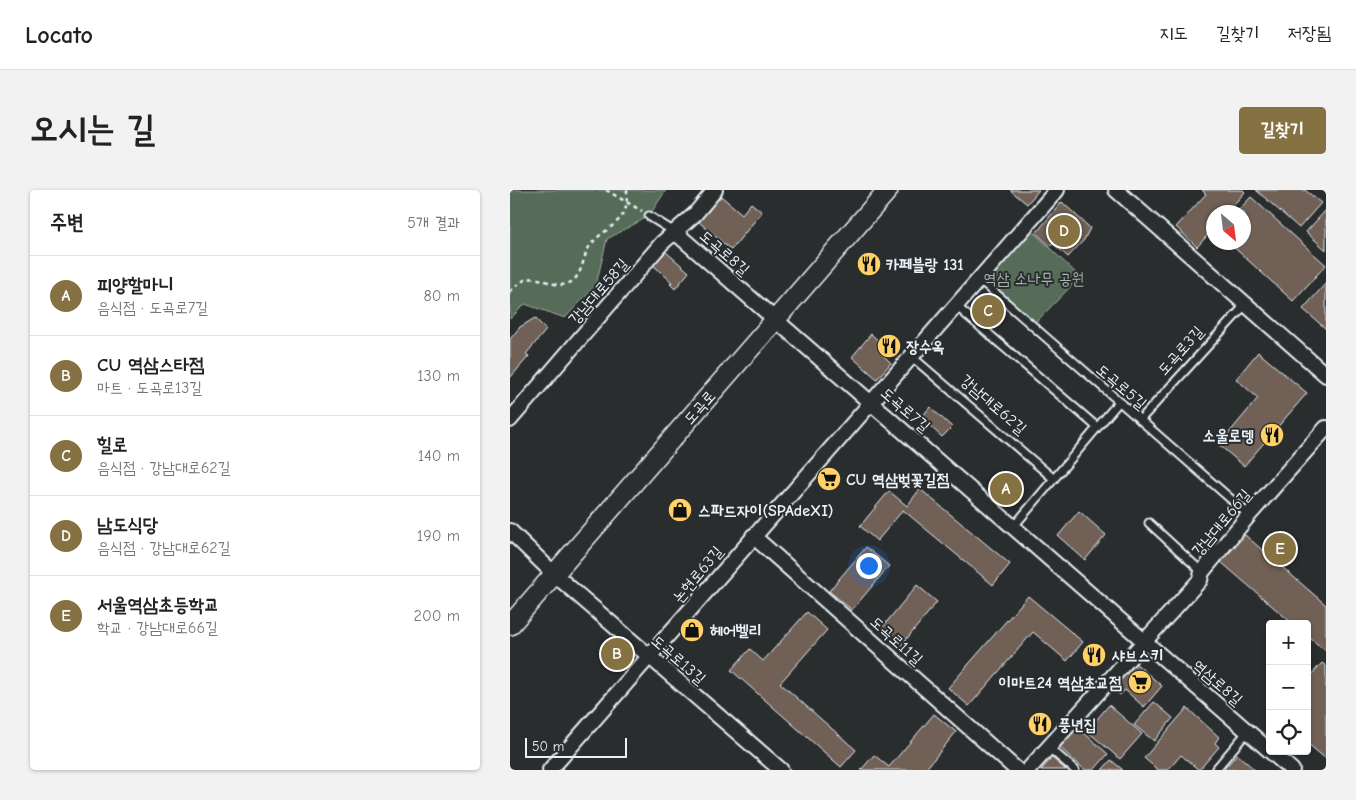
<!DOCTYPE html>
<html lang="ko">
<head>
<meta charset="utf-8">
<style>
  :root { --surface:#fff; --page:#f2f2f2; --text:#222; --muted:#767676; --line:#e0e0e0; --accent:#857141 }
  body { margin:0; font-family:"Comic Neue","Poor Story",sans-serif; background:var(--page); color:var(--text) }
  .controls { position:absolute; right:15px; bottom:15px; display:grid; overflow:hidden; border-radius:5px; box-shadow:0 1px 4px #0004 }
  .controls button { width:45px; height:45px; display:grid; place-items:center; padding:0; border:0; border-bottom:1px solid var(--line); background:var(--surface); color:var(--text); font:25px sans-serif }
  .compass { position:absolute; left:696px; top:15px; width:45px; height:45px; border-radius:50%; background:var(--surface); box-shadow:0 1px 4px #0004; rotate:152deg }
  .scale { position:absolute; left:15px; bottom:12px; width:102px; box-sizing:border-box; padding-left:5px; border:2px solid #e8f1f8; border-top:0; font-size:14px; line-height:18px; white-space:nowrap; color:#e8f1f8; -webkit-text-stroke:4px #2a2d2e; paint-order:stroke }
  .you { position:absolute; left:358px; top:375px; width:18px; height:18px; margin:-12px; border:4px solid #fff; border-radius:50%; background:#1a73e8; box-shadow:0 0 0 8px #1a73e833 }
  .badge { display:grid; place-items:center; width:32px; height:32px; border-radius:50%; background:var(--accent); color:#fff; font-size:16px; font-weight:700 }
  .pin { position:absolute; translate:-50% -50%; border:2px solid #fff; box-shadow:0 1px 5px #0006 }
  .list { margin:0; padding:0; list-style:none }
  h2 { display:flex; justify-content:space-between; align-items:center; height:65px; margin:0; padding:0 20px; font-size:21px }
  h2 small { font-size:16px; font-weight:400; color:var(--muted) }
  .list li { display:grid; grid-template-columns:32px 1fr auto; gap:15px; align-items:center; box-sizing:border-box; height:80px; padding:0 20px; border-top:1px solid var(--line) }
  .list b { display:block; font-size:19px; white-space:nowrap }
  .list p { margin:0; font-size:16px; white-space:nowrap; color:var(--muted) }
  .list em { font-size:16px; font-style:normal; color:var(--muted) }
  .icon { flex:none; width:28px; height:28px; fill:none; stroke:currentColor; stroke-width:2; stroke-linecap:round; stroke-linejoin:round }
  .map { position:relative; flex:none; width:816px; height:580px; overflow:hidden; border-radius:5px }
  header { display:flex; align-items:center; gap:30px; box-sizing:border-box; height:70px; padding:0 25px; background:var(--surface); border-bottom:1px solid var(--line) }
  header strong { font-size:24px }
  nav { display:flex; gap:28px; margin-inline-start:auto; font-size:18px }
  .intro { display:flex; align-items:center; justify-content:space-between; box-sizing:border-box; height:120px; padding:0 30px }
  h1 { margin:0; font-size:35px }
  .button { padding:12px 22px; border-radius:5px; background:var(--accent); color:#fff; font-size:18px; font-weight:700 }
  main { display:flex; gap:30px; padding:0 30px }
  aside { flex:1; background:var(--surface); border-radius:5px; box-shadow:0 1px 4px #0004 }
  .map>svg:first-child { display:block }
</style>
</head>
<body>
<header>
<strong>Locato</strong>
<nav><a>지도</a><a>길찾기</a><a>저장됨</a></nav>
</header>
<div class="intro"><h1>오시는 길</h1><a class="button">길찾기</a></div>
<main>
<aside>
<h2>주변<small>5개 결과</small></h2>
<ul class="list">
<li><span class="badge">A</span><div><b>피양할마니</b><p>음식점 · 도곡로7길</p></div><em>80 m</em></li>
<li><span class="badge">B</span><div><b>CU 역삼스타점</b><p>마트 · 도곡로13길</p></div><em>130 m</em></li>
<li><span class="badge">C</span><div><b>힐로</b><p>음식점 · 강남대로62길</p></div><em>140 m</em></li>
<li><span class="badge">D</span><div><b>남도식당</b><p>음식점 · 강남대로62길</p></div><em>190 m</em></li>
<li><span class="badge">E</span><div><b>서울역삼초등학교</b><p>학교 · 강남대로66길</p></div><em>200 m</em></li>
</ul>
</aside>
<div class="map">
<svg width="816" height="580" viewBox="0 0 816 580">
  <rect width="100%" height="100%" fill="#2a2d2e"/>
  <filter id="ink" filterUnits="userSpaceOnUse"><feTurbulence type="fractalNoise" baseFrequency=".02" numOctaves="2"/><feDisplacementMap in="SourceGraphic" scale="10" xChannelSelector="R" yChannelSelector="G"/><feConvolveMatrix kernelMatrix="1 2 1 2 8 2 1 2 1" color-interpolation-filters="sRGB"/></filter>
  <g filter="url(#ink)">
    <path fill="#566c58" stroke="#9faea8" d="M0 0H156L139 26 97 49 86 95 55 128 15 114 0 129Z
      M519 38 570 87 525 133 474 88Z"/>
    <path fill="#706057" stroke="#e8f1f8" d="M500 0H529L517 14Z
      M692 0H733L735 2 717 22H704V38L687 57 666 37 696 4Z
      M746 0H795L811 13 789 38Z
      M211 6 232 24 241 13 252 22 221 60 189 32Z
      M741 7 816 75 783 111 718 52H734V22H727Z
      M552 12 580 38 574 50 558 67 542 53 540 56 526 43Z
      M816 20V60L796 42Z
      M156 62 179 82 165 99 160 94 162 92 143 75Z
      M816 93V139L793 119Z
      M25 128 36 140 16 164 19 166 0 188V149L10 137Z
      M361 144 372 154 380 153 381 159 374 166 381 173 367 189 342 167Z
      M748 162 797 203 734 276 709 255 748 208 726 189Z
      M420 217 442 237 432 247 411 228Z
      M410 299 500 374 483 395 393 320 367 351 350 336 379 301 397 316Z
      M569 321 596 345 575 370 548 346Z
      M735 345 816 415V461L797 446V434H783L711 372Z
      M356 357 379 376 342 420 319 401Z
      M407 395 427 412 390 457 370 440Z
      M518 406 573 452 557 471 523 442 459 516 438 498Z
      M297 422 317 440 270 493 346 560 331 577 221 480 240 459 253 471Z
      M624 472 652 496 634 517 615 500 610 505 602 498Z
      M812 473 816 476V569L797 553V489Z
      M644 512 663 528 644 551 624 535Z
      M599 515 632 544 610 569 577 541Z
      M677 518 709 547 705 553 709 557 689 580 671 565 658 580H648L634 568Z
      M424 524 446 542 415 580H351L364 565 379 577Z
      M566 536 598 564 584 580H575L548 556Z
      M727 564 745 580H713Z
      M542 568 556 580H531Z
      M601 570 613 580H592Z"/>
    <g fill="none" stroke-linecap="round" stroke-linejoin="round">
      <g stroke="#e8f1f8" stroke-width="11">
        <path id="service" d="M139 26 166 43
          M468 88 739 325
          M445 115 587 237
          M401 166 544 289
          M630 230 736 114
          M639 333 692 382
          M504 336 608 213
          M538 557 565 580
          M705 580 738 541"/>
      </g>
      <g stroke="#e8f1f8" stroke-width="18">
        <path id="minor" d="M606 0 816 185
          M166 43 760 561
          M0 230 152 53 185 24 205 0
          M0 341 44 384 271 580
          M243 346 507 580
          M760 561 782 580
          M40 580 547 0
          M518 580 690 390 692 382 739 325 816 238"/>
      </g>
      <g stroke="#e8f1f8" stroke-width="22">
        <path id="secondary" d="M0 435 378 0"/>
      </g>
      <path stroke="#e8f1f8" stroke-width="2.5" stroke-dasharray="4 4" stroke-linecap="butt" d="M96 0 132 21
        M0 102C25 73 37 100 57 94 72 89 72 70 78 59 86 44 105 38 114 23 117 17 117 6 117 0"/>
      <use href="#service" stroke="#2a2d2e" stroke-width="7"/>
      <use href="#minor" stroke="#2a2d2e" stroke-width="14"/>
      <use href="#secondary" stroke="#2a2d2e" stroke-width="19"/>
    </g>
  </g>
  <defs>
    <g id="restaurant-disc" transform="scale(1.25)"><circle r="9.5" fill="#ffd166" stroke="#2a2d2e"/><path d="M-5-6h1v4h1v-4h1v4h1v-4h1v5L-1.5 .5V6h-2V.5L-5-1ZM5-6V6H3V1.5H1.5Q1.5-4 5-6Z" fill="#111"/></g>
    <g id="supermarket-disc" transform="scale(1.25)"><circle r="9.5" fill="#ffd166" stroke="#2a2d2e"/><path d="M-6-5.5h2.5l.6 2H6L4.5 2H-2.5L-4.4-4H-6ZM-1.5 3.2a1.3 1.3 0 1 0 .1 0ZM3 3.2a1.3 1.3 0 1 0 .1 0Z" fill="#111"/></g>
    <g id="shop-disc" transform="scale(1.25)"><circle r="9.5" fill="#ffd166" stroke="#2a2d2e"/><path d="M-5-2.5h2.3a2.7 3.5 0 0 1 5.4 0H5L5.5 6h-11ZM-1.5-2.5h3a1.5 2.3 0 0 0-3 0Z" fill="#111"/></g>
  </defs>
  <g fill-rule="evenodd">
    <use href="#restaurant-disc" x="359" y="74"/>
    <use href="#restaurant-disc" x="379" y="156"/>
    <use href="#restaurant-disc" x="762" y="245"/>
    <use href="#supermarket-disc" x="319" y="289"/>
    <use href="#shop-disc" x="170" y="320"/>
    <use href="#shop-disc" x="182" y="440"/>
    <use href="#restaurant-disc" x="584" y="465"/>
    <use href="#supermarket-disc" x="630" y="492"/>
    <use href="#restaurant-disc" x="530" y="534"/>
  </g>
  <g text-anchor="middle" stroke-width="4" stroke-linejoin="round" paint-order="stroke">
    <g font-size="16" fill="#e8f1f8" stroke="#2a2d2e">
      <text transform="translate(215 62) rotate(41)" y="6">도곡로8길</text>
      <text transform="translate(88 101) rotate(-49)" y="6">강남대로58길</text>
      <text transform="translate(670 160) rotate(-48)" y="6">도곡로3길</text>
      <text transform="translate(612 196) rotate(40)" y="6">도곡로5길</text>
      <text transform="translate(484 214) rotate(41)" y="6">강남대로62길</text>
      <text transform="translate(189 217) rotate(-49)" y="6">도곡로</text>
      <text transform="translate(396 219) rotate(41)" y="6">도곡로7길</text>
      <text transform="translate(711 332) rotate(-50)" y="6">강남대로66길</text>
      <text transform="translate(187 384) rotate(-50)" y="6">논현로63길</text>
      <text transform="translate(387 450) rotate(42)" y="6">도곡로11길</text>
      <text transform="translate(169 469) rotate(41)" y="6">도곡로13길</text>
      <text transform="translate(708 492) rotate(41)" y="6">역삼로8길</text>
    </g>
    <g font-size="16" font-weight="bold" fill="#e8f1f8" stroke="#2a2d2e" text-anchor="start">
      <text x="376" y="80">카페블랑 131</text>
      <text x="396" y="162">장수옥</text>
      <text x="744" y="251" text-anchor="end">소울로뎅</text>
      <text x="336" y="295">CU 역삼벚꽃길점</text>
      <text x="188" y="326">스파드자이(SPAdeXI)</text>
      <text x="200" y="446">헤어벨리</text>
      <text x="602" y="471">샤브스키</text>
      <text x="612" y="498" text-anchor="end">이마트24 역삼초교점</text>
      <text x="548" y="540">풍년집</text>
    </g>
    <g font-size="16" fill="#a6b5b0" stroke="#2a2d2e">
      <text x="524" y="94">역삼 소나무 공원</text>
    </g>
  </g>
</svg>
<div class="controls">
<button>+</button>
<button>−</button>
<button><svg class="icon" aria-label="locate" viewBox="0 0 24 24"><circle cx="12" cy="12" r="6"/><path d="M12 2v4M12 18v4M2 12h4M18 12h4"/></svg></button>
</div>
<svg class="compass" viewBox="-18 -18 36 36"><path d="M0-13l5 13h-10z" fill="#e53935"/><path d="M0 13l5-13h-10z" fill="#767676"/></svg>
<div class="scale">50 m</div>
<div class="you"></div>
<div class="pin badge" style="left:496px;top:299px">A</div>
<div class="pin badge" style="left:107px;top:464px">B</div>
<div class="pin badge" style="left:478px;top:121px">C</div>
<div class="pin badge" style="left:554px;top:41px">D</div>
<div class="pin badge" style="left:770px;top:359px">E</div>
</div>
</main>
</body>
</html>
